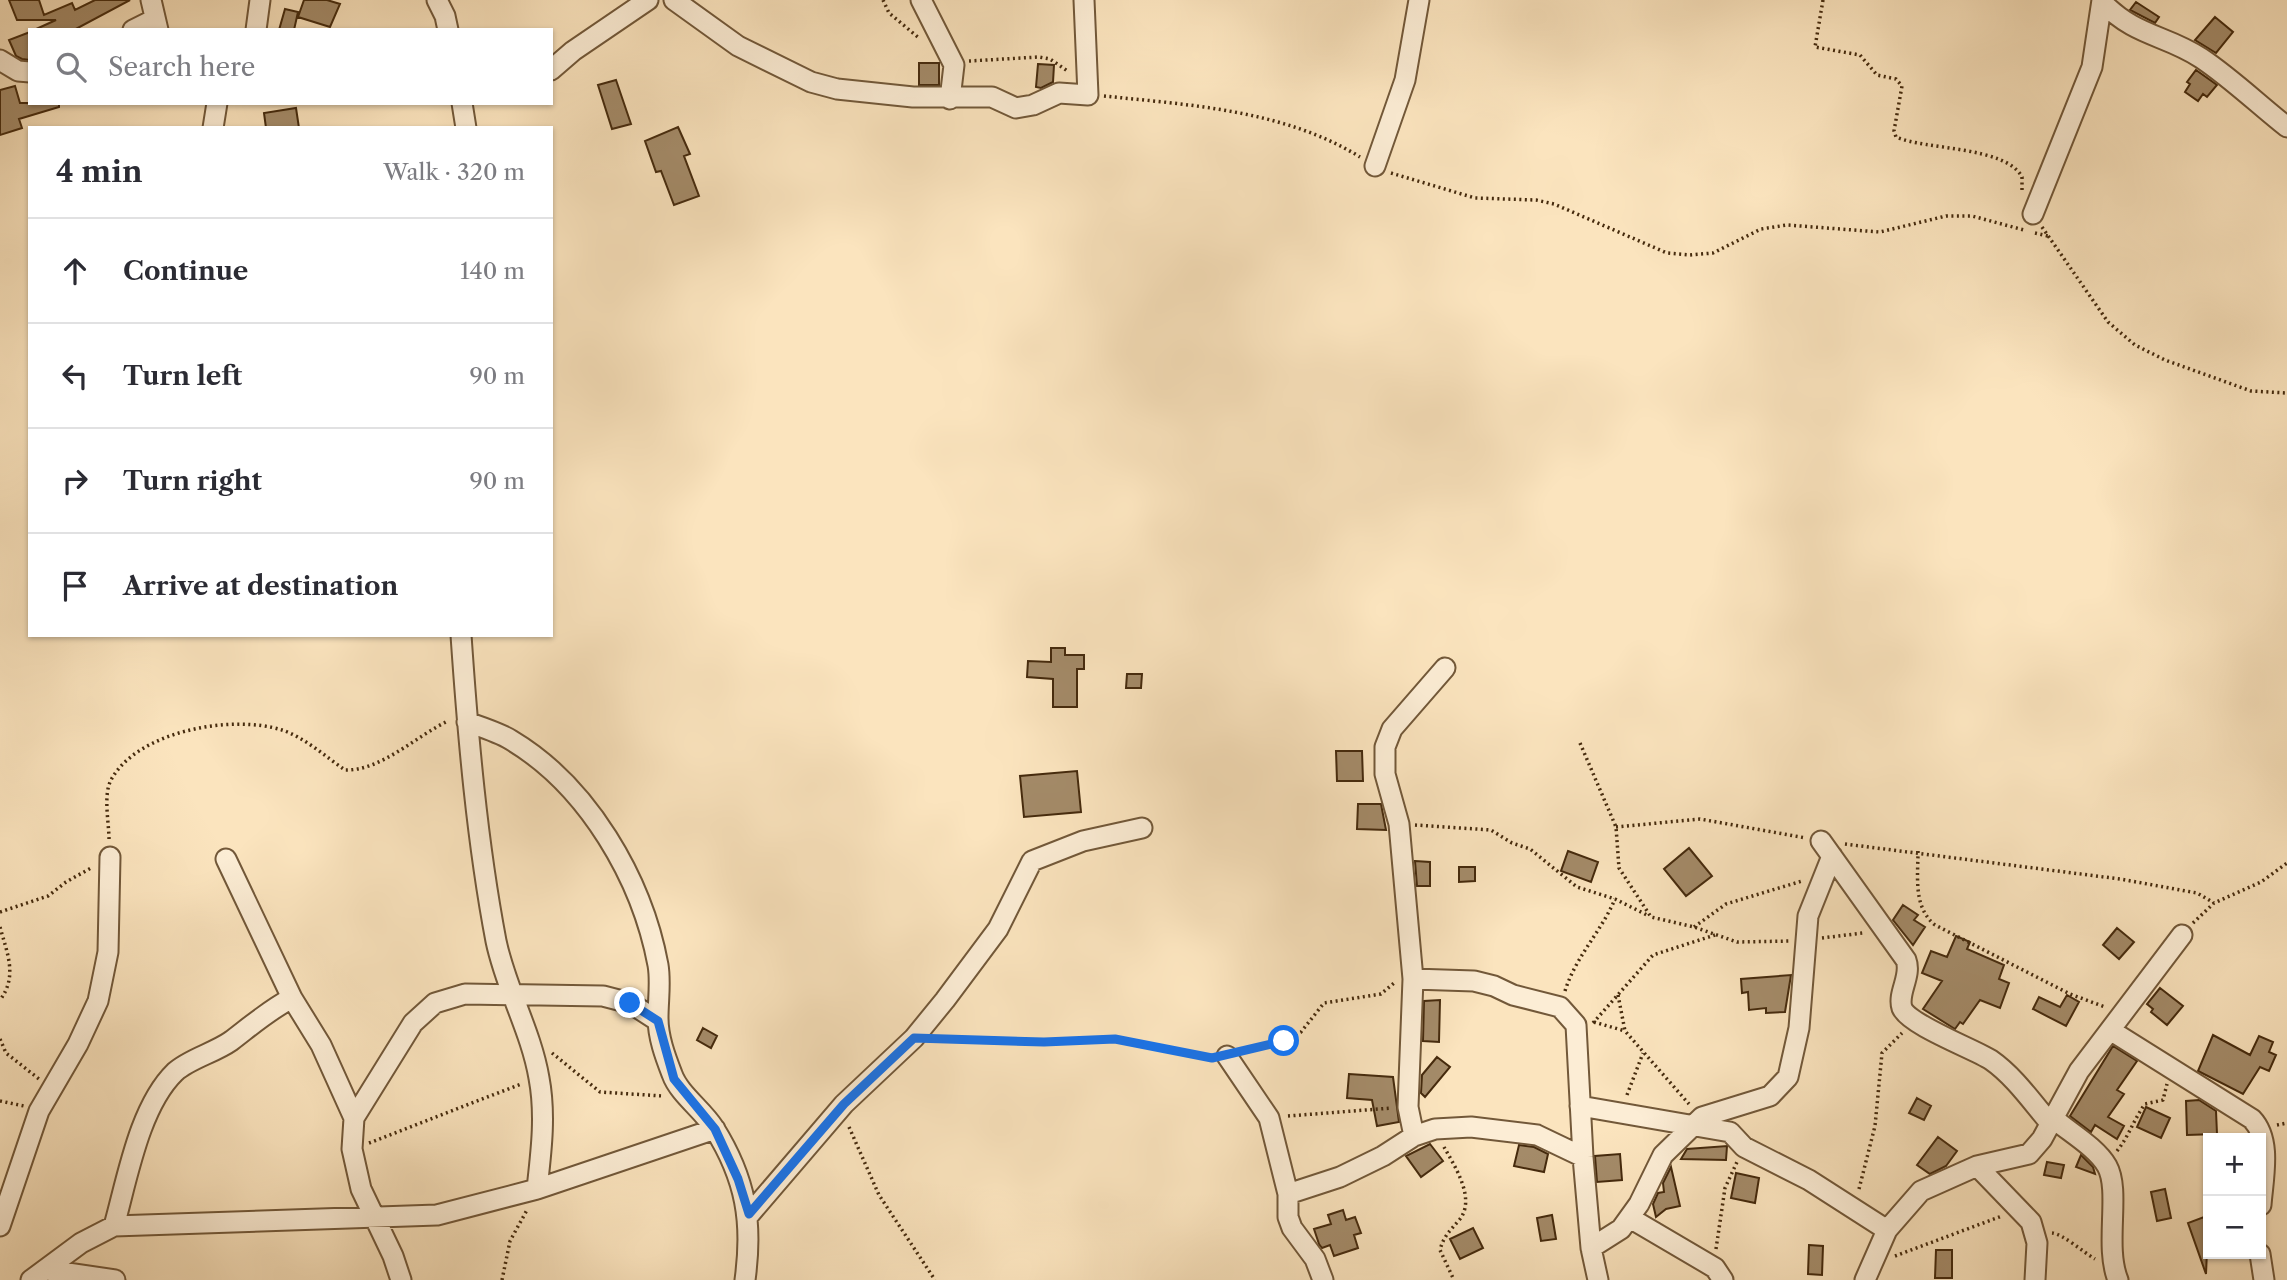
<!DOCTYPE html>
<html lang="en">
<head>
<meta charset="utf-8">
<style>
  :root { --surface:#fff; --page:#f7f7f7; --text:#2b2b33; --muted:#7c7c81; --line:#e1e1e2 }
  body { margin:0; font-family:"Libre Caslon Text",serif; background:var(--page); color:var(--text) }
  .controls { position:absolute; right:21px; bottom:21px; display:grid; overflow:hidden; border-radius:0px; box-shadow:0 2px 5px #0004 }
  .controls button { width:63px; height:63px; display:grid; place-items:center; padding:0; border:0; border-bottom:2px solid var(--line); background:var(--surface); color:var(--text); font:35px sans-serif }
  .stop { position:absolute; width:21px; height:21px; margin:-16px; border:5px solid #1a73e8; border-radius:50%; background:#fff }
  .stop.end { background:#1a73e8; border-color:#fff; box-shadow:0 2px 7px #0008 }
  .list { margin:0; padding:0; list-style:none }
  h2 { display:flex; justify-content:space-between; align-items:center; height:91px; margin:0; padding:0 28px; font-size:30px }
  h2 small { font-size:23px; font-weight:400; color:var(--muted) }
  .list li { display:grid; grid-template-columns:46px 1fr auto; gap:21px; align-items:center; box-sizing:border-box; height:105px; padding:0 28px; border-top:2px solid var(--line) }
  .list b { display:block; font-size:26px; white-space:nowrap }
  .list em { font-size:23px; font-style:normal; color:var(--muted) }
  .icon { flex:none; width:38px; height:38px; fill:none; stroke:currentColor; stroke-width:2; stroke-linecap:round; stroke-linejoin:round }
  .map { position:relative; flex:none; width:2287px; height:1280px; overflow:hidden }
  .search { position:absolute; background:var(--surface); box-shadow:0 2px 5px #0004; left:28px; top:28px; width:525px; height:77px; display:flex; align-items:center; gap:18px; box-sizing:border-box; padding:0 24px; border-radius:0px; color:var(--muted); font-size:26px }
  .panel { position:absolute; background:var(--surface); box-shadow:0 2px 5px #0004; left:28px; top:126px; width:525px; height:511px; border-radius:0px }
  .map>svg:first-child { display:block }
</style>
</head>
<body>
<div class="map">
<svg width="2287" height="1280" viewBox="0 0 2287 1280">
  <rect width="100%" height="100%" fill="#fbe4be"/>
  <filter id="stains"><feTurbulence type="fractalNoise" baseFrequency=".00286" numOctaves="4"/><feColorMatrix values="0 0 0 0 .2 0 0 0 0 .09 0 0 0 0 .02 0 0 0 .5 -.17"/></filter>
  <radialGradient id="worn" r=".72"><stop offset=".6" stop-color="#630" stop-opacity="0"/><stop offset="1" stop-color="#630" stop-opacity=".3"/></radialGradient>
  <path fill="#a48b69" stroke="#452a0d" stroke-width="2" d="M9 0H39L44 15 72 3 75 10 95 0H130L74 30H34L56 20H17Z
    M304 0H327L340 4 330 27 298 17Z
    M2136 2 2159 17 2155 23 2130 10Z
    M285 9 298 12 294 30H279Z
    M2215 17 2233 32 2216 53 2195 40Z
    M30 32V60L22 59 16 56 9 40Z
    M919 63H939V85H919Z
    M1038 64 1054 65 1053 82 1041 88 1036 87Z
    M2196 70 2217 85 2207 97 2203 94 2198 101 2185 92 2190 84 2187 82Z
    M616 80 631 124 612 129 598 85Z
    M15 86 20 103H59V107L19 119 22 128 0 135V90Z
    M296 108 299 128H266L264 113Z
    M678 127 690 154 684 156 699 196 674 205 661 171 656 172 645 141Z
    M1051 648H1065V655H1084V669H1077V707H1053V679L1027 677 1028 661 1051 662Z
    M1127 674H1142L1141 688H1126Z
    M1336 751H1362L1363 781H1337Z
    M1077 771 1081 812 1024 817 1020 776Z
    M1358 804H1381L1386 830 1357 829Z
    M1689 848 1712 876 1686 896 1664 869Z
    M1568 851 1598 862 1591 882 1561 871Z
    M1415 861 1430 862V886H1417Z
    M1459 867H1475V881L1459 882Z
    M1903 905 1918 915 1914 920 1925 927 1913 945 1893 920Z
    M2117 928 2134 942 2119 959 2103 945Z
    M1956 936 1970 942 1967 949 2004 965 1999 979 2009 983 2000 1008 1980 1000 1963 1024 1960 1022 1955 1029 1923 1009 1942 981 1922 973 1931 951 1947 957Z
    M1791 975 1785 1012 1766 1013V1008L1749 1010 1748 992 1742 993 1741 979Z
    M2160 988 2183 1006 2167 1025 2151 1012 2153 1009 2147 1004Z
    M2067 995 2079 1002 2066 1026 2033 1009 2039 997 2060 1007Z
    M1440 1000 1439 1042 1423 1041 1424 1001Z
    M703 1028 717 1036 711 1048 697 1040Z
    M2213 1035 2250 1055 2259 1036 2273 1042 2269 1052 2276 1055 2269 1071 2260 1067 2243 1094 2198 1071Z
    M2113 1046 2137 1061 2117 1090 2124 1094 2108 1117 2124 1126 2117 1139 2095 1125 2091 1132 2070 1116Z
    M1437 1057 1450 1067 1425 1097 1421 1093 1422 1075Z
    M1349 1074 1393 1077 1399 1122 1377 1126 1372 1100 1347 1098Z
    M1917 1098 1931 1106 1924 1120 1909 1113Z
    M2199 1100 2216 1111 2217 1134 2187 1135 2186 1101Z
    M2146 1107 2170 1118 2161 1138 2137 1127Z
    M1938 1137 1957 1151 1946 1166 1930 1174 1917 1165Z
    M1430 1144 1443 1161 1421 1177 1406 1156Z
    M1519 1145 1534 1147 1548 1154 1544 1172 1514 1166Z
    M1727 1146 1726 1160 1681 1159 1687 1149Z
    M1620 1154 1622 1180 1597 1182 1595 1156Z
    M2081 1155 2093 1167 2095 1174 2076 1167Z
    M2047 1162 2064 1165 2061 1178 2044 1175Z
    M1671 1167 1680 1206 1666 1209 1656 1217 1653 1204 1658 1193 1664 1192 1663 1183Z
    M1736 1173 1759 1178 1755 1203 1731 1198Z
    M2165 1189 2171 1218 2157 1221 2151 1192Z
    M1343 1210 1346 1220 1355 1217 1361 1233 1354 1235 1358 1248 1334 1256 1330 1245 1322 1248 1319 1244 1314 1229 1331 1224 1328 1215Z
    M1552 1215 1556 1239 1541 1241 1537 1218Z
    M2204 1217 2208 1228 2206 1274 2188 1223Z
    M1473 1228 1483 1248 1460 1259 1450 1239Z
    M1809 1245 1823 1246 1822 1275 1808 1274Z
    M1936 1250H1952V1278H1935Z"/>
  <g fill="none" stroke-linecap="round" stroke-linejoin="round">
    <g stroke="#725839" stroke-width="23">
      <path id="minor" d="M151 0 158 30
        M437 0 445 16 448 30
        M674 0 738 46 811 82 837 89 913 97H992L1016 108 1033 105 1059 93 1088 95 1084 0
        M921 0 954 65 950 99
        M2102 2C2136 37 2164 34 2201 58 2231 78 2259 105 2287 127
        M133 30 155 19
        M256 30 260 0
        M0 60 18 71 30 72
        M551 70 573 51 648 0
        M462 103 466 128
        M213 128 217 103
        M1375 166 1405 80 1419 0
        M2033 214 2092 67 2102 0
        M461 635C468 737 477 841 496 941 506 989 531 1031 539 1078 546 1115 541 1153 537 1189
        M467 722C481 727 498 732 511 740 588 786 642 879 658 965 661 982 658 1000 658 1018 658 1037 665 1056 672 1074 679 1094 703 1110 714 1128 746 1179 753 1222 745 1280
        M1821 841 1906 960C1912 976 1897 993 1902 1008 1909 1025 1974 1049 1991 1060 2014 1076 2032 1102 2050 1123
        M226 859 292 998 321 1045 354 1118
        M1413 979 1474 981 1494 986 1513 995 1560 1007 1576 1025 1583 1157 1591 1248 1598 1280
        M2110 1030 2252 1119C2272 1140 2263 1178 2261 1205
        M1227 1056 1269 1118 1288 1194V1217L1292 1228 1315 1259 1323 1280
        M1580 1106 1730 1132 1744 1147 1809 1180 1887 1230
        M2053 1118C2069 1132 2096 1147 2107 1166 2121 1191 2104 1246 2118 1280
        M1414 1136 1408 1107 1413 979 1399 824 1385 774V747L1392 729 1445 668
        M1977 1166 2031 1222 2037 1243 2035 1280
        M1288 1194 1340 1177 1383 1156 1414 1136 1435 1129 1471 1127 1537 1135 1583 1157
        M749 1215 844 1104 914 1038 945 1000 998 929 1032 861 1083 841 1142 828
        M1630 1218 1715 1268 1723 1280
        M0 1226 39 1111 78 1044 98 1001 108 952 110 857
        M114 1226C127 1180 139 1107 175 1072 189 1059 214 1053 231 1041 252 1025 269 1010 292 998
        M1591 1248 1621 1229 1639 1204 1663 1155 1702 1117 1770 1096 1788 1077 1799 1028 1808 916 1832 856
        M2260 1254 2264 1280
        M47 1270 115 1280
        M31 1280 81 1243 114 1226 437 1215 537 1189 715 1129
        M401 1280 393 1256 361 1189 352 1149 354 1118 413 1023 435 1003 465 994 603 996 630 1003 658 1021
        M1865 1280 1887 1230 1921 1191 1977 1166 2029 1154 2042 1139 2079 1071 2182 935"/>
    </g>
    <path stroke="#452a0d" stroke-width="3.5" stroke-dasharray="2 3.5" stroke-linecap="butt" d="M883 0 889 13 919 38
      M1823 0 1815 47 1860 55 1877 75 1896 79 1902 86 1894 131 1896 137C1925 150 2006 146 2022 177V190
      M969 61 1039 57 1050 59 1069 72
      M1104 96C1190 105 1284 110 1360 157
      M1391 173 1475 198 1536 200 1554 204 1667 253 1690 255 1713 253 1761 229 1787 225 1880 232 1946 216H1972L2024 230
      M2042 227 2108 322 2135 345 2165 360 2251 391 2287 393
      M2035 233 2048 236
      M1580 743 1616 827 1619 868 1651 917 1694 927 1737 942 1790 941
      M1415 825 1491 830 1512 843 1530 849 1577 887 1615 899 1649 916
      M1616 827 1700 819 1806 838
      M109 839C109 823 103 795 111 780 137 731 232 714 282 730 304 737 326 757 345 770 381 771 416 736 448 721
      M1845 844 2120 879 2197 893 2214 903
      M1918 851C1918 877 1913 907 1935 925L2070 994 2105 1007
      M0 912 48 896 66 882 91 868
      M2193 923 2214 903 2261 882 2287 863
      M0 927C7 953 18 976 0 1000
      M1694 927 1726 904 1802 881
      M1822 938 1863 933
      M1565 991C1576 956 1601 932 1615 899
      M1618 995 1625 1031 1689 1104
      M1594 1022 1625 1031
      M1593 1023 1653 955 1715 935
      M0 1039 6 1053 39 1079
      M938 1039 1044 1042 1115 1039 1211 1058
      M1243 1050 1284 1041 1301 1032 1324 1003 1381 994 1394 983
      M552 1053 600 1092 663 1096
      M1627 1095 1643 1053
      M0 1101 24 1106
      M1288 1116 1392 1108
      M2277 1125 2287 1123
      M849 1127 879 1195 935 1280
      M369 1143 521 1084
      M1444 1147C1454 1165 1476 1198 1460 1219 1451 1230 1444 1235 1440 1250L1454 1280
      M2117 1151C2129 1136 2134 1119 2145 1104L2163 1100 2167 1084
      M1859 1189 1875 1126 1882 1053 1902 1033
      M2052 1233C2063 1234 2083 1252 2095 1259
      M1716 1249 1725 1188 1737 1162
      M1895 1256 2002 1216
      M502 1280 510 1241 527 1210"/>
    <use href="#minor" stroke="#fcedd5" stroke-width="19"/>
  </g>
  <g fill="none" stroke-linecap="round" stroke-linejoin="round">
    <path stroke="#1a73e8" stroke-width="9" d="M630 1003 658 1021 674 1079 715 1129 738 1179 749 1214 844 1104 914 1038 1044 1042 1115 1039 1212 1058 1284 1041"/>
  </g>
  <rect width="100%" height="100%" filter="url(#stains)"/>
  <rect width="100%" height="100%" fill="url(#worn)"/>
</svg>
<div class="controls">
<button>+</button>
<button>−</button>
</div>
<div class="stop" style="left:1284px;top:1041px"></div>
<div class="stop end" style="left:630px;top:1003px"></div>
<div class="search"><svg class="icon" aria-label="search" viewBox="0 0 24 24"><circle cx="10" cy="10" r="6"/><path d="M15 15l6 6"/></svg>Search here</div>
<section class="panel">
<h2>4 min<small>Walk · 320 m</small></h2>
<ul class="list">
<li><svg class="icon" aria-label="ahead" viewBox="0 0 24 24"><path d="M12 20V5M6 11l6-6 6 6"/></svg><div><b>Continue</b></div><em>140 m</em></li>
<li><svg class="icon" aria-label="left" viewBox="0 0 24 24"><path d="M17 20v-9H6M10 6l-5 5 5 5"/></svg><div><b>Turn left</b></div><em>90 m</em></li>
<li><svg class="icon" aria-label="right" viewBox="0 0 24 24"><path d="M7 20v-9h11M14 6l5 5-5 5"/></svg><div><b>Turn right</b></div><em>90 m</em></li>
<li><svg class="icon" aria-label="arrive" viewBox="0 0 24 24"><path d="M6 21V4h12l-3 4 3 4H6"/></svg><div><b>Arrive at destination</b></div></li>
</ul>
</section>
</div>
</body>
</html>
